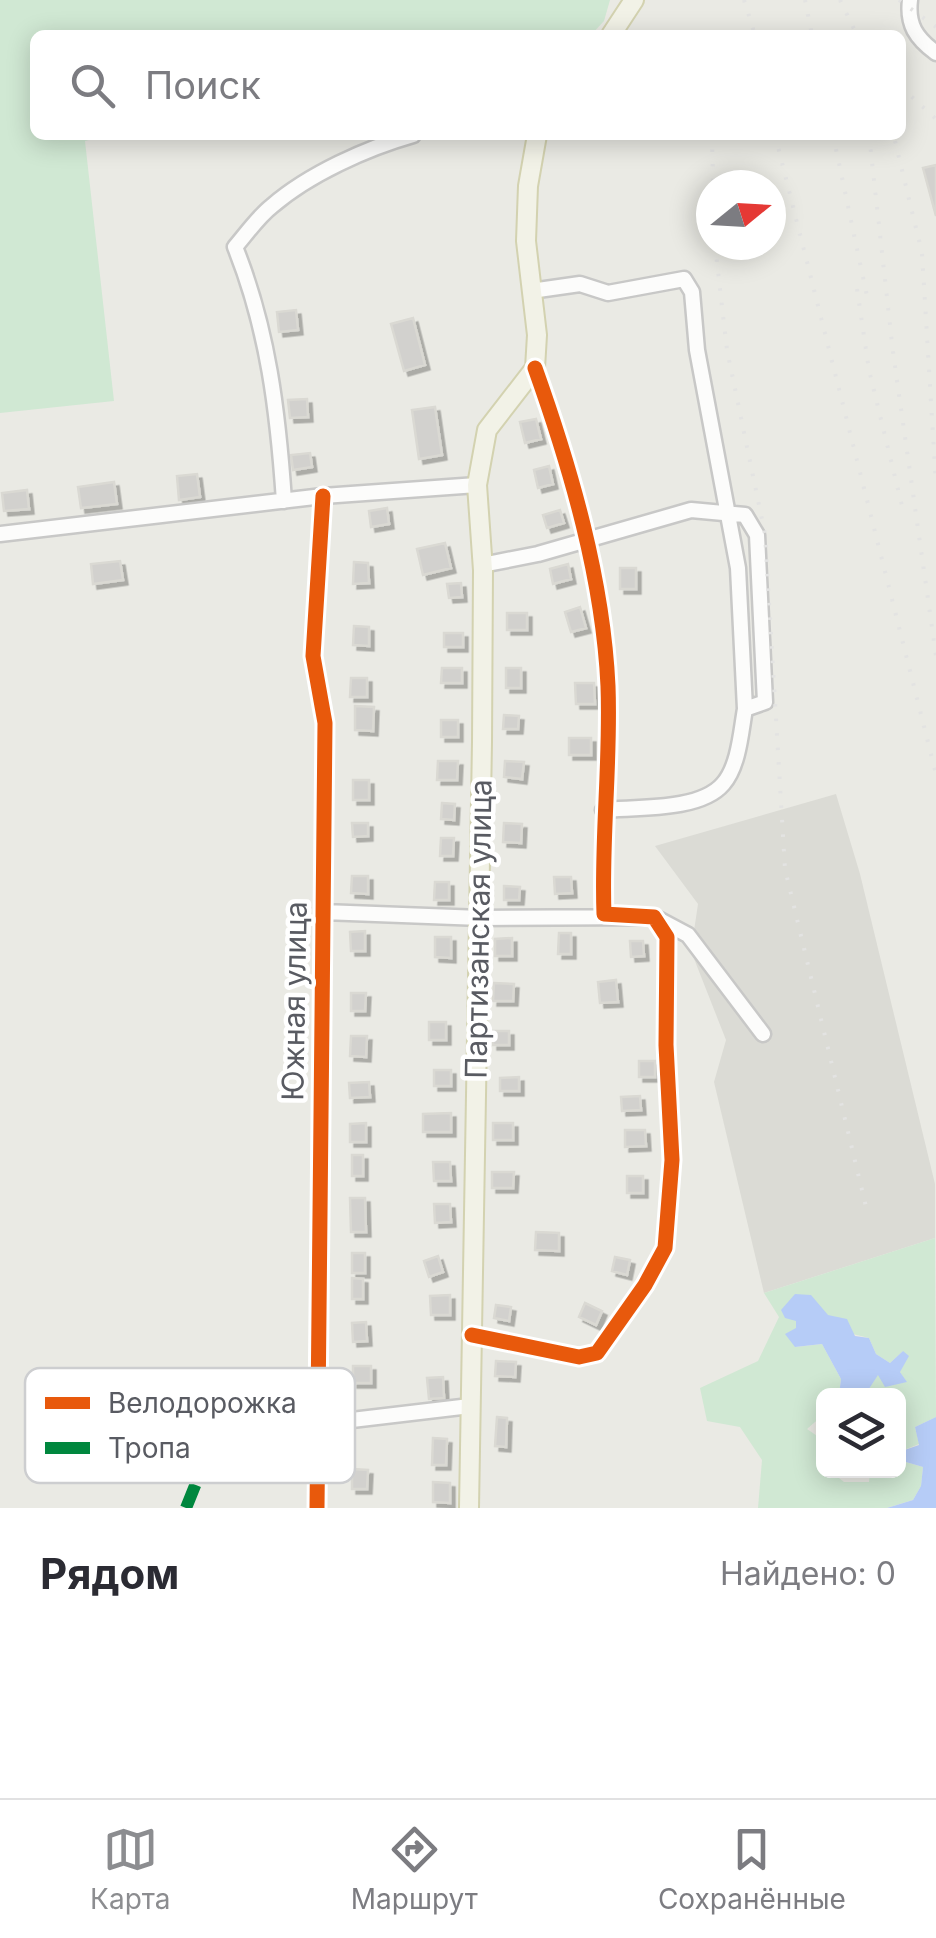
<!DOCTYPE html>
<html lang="ru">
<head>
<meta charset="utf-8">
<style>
  :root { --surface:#fff; --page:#f2f2f3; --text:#2b2b33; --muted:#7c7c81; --line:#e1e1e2; --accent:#8c8d90 }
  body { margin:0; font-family:Inter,sans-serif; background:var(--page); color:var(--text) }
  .controls { position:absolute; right:30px; bottom:30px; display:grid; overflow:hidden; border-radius:15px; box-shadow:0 5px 25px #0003 }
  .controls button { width:90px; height:90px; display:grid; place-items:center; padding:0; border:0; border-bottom:2px solid var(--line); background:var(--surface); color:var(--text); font:50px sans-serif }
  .compass { position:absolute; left:696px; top:170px; width:90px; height:90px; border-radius:50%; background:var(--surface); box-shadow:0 5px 25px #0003; rotate:72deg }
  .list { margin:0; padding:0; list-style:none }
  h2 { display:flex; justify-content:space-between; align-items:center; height:130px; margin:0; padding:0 40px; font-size:42px }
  h2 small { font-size:32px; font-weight:400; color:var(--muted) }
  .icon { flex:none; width:55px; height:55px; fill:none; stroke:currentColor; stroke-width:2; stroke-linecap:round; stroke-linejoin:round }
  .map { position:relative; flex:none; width:936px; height:1508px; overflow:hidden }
  .search { position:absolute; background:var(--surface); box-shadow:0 5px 25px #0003; left:30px; right:30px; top:30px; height:110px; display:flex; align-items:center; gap:25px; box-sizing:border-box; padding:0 35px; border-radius:15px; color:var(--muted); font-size:38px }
  .sheet { height:290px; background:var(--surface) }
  nav { display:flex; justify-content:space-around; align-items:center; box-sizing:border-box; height:140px; border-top:2px solid var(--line); background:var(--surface); font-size:28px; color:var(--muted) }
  nav a { display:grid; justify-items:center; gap:5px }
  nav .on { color:var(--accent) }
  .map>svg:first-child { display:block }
</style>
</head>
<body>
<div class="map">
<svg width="936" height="1508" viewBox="0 0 936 1508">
  <defs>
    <filter id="shadow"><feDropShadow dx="4.5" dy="4.5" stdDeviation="0" flood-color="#0004"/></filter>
  </defs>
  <rect width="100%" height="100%" fill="#eaeae4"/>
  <path fill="#dbdbd5" d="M836 794 860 874 935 1184V1238L764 1293 714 1082 726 1040 691 951 698 904 655 846Z"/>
  <path fill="#d0e8d3" d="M0 0H610L604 21 591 35H35V135H108L85 141 114 401 0 413Z
    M935 1238 936 1417 915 1427 919 1444 899 1452 898 1396 865 1395 878 1374 906 1382 900 1372 903 1351 890 1363 876 1354 869 1338 796 1320V1347L822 1344 841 1379 839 1395 824 1396 823 1415 807 1429 823 1440 824 1470 840 1471 839 1478 844 1482H869L870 1471 898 1470 899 1460 923 1467 921 1486 913 1500 887 1508H758L762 1460 740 1427 707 1421 700 1388 758 1361 779 1317 764 1293Z"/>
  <path fill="#b6ccf7" d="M795 1294 811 1295 828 1315 847 1319 855 1336 869 1338 876 1354 890 1363 903 1351 909 1356 900 1372 907 1382 885 1387 878 1375 865 1395H839L841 1379 822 1344 795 1347 785 1334 796 1328V1321L785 1318 781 1310Z
    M936 1417V1508H887L913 1500 921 1486 923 1467 899 1460V1452L919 1445 915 1427Z"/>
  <path fill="#d2d1ce" stroke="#dad9d3" stroke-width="2.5" filter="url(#shadow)" d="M936 165V216L923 168Z
    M296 310 298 330 279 332 277 312Z
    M413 318 425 365 404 371 391 324Z
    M307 399 308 417 290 418 288 400Z
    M435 407 442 455 419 459 412 410Z
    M536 419 541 439 525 443 520 422Z
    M310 453 312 467 293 470 291 455Z
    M549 466 553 484 538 488 534 470Z
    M197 474 200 497 179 500 177 476Z
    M114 482 117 504 81 508 78 487Z
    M27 490 29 509 4 511 2 493Z
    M387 508 389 524 371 527 369 511Z
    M560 510 564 523 547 528 543 515Z
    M445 543 451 568 423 575 417 549Z
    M120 561 123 580 93 584 91 564Z
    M354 562 368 563 369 583 353 584Z
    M568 564 571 579 553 584 550 569Z
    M620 568H636V589H620Z
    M461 583 462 597 449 598 447 584Z
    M580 607 586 628 571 632 565 612Z
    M507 613H527V630H507Z
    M354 626 369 627V646L353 645Z
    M444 633H463V647H444Z
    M442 668H462V683H441Z
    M506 668H521V688H506Z
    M351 678H367V697H350Z
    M575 683H594L595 704H576Z
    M355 706 374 707 373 731 355 730Z
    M504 715 519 716 518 729H503Z
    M441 720H458V737H441Z
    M569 738H591V755H569Z
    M438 761H458L457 780H437Z
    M505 761 524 762 522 779 504 777Z
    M353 780H369V800H353Z
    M442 803 455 804 454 820 441 819Z
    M352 823H368V836L353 837Z
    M504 823 522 824 521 843 503 842Z
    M441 838H454L453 856H440Z
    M352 876H368V894L351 893Z
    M554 877H571L572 893 555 894Z
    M435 882H449V900H434Z
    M504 886 520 887 519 900H504Z
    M365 931V951H351L350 932Z
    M559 933H571V954H558Z
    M435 937H451V958L435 957Z
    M512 938V956H495V939Z
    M630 941H643L644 956 631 957Z
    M616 980 618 1002 600 1003 598 982Z
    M494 983 514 984 513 1001H493Z
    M351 993H366L365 1011H351Z
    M429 1022H446V1040H429Z
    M493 1031H509V1045H493Z
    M351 1036H367L366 1057 350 1056Z
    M639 1061H655V1077H639Z
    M434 1070H451V1086H434Z
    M519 1077V1091H500V1078Z
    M369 1082 370 1097 350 1098 349 1083Z
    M640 1096 641 1110 622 1111 621 1097Z
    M451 1113V1132H423V1114Z
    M366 1123V1142H350V1124Z
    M493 1123H513V1140H493Z
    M625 1130H645L646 1146 625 1147Z
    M352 1155H363V1176H352Z
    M433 1162H450L451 1181H434Z
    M492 1172H514L513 1188H492Z
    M627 1176H643V1193H627Z
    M350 1198H365L366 1232H351Z
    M434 1204H450L451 1222 435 1223Z
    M536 1232 559 1233V1251L535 1250Z
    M352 1253H365V1273H352Z
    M438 1256 443 1272 429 1277 424 1261Z
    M615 1257 630 1260 627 1275 612 1271Z
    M352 1278 363 1279V1299H352Z
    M450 1295V1315H431L430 1296Z
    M585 1303 602 1311 596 1325 579 1317Z
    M496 1305 511 1307 509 1321 494 1318Z
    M366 1322 367 1341 353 1342 352 1323Z
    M496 1361 516 1362 515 1377 495 1376Z
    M353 1366H371V1383H353Z
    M443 1377 444 1398 429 1399 427 1378Z
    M497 1417 507 1418 506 1447 495 1446Z
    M433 1438 447 1439 446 1465H432Z
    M352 1469 368 1470 367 1489H352Z
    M433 1482 450 1483V1503L433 1502Z"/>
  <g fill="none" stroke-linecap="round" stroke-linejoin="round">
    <g stroke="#c8c8c7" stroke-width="19">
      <path id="minor" d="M910 0C907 25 916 38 936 53
        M531 291 580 284 608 293 684 279 692 292 697 350 738 568 745 709
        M535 368C571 469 603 579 608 686 611 762 601 838 604 914
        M284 501C278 412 268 329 235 247 247 233 258 217 272 206 309 174 367 148 413 135
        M0 534 323 496 477 485
        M482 565 538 554 691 510 745 515 757 535 765 702 745 709C741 731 739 766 723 784 700 811 637 807 603 810
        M323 912 481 918 654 917 667 937 666 1045 672 1160 665 1248 645 1285 597 1353 579 1357 472 1335
        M656 918 688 935 763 1034
        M209 1451 318 1424 470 1406
        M317 1508 325 723 313 656 323 496"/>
    </g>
    <g stroke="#d3d2b0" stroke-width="22">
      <path id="major" d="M611 35 634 0
        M469 1508 482 742 483 570 477 485 487 430 535 368 537 335 526 241 528 186 537 135"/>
    </g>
    <use href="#minor" stroke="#fcfcfb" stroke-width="14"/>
    <use href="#major" stroke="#f2f2e7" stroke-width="18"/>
    <path stroke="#e3e3e2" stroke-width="4" stroke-dasharray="2.5 12" stroke-linecap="butt" d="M744 0 755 35
      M805 0 812 35
      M840 0 857 35
      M899 0 936 27
      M901 87 936 119
      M712 135 713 185
      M775 135 936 774
      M833 135 868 301
      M869 135 893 352 936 656
      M895 141 922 253 936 485
      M715 245 727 350 765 534 785 869 867 1211
      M857 289 869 370 903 510"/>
    <path stroke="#00873e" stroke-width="12" stroke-dasharray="25 12" stroke-linecap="butt" d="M186 1508 209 1451"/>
    <g stroke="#fff" stroke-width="21">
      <path id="cycleway" d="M472 1335 579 1357 597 1353 645 1285 665 1248 672 1160 666 1045 667 937 654 917 604 914C601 838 611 762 608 686 603 579 571 469 535 368
        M317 1508 325 723 313 656 323 496"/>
    </g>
    <use href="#cycleway" stroke="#e8590c" stroke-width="15"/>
  </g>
  <g text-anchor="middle" stroke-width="9" stroke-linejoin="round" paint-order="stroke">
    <g font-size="30" fill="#595b62" stroke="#fff">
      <text transform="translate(479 929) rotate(-89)" y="10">Партизанская улица</text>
      <text transform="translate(295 1001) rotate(-89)" y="10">Южная улица</text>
    </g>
  </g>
  <rect x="25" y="1368" width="330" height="115" rx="15" fill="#fff" stroke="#cdced0" stroke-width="2.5"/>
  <rect x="45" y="1397" width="45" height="12" fill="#e8590c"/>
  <rect x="45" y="1442" width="45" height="12" fill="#00873e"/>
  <g font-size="28" fill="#595b62">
    <text x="108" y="1413">Велодорожка</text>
    <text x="108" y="1458">Тропа</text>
  </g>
</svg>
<div class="controls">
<button><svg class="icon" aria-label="layers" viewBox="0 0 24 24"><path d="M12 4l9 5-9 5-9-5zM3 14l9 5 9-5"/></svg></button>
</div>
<svg class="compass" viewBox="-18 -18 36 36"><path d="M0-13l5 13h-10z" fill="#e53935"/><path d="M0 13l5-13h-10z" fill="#7c7c81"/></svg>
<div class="search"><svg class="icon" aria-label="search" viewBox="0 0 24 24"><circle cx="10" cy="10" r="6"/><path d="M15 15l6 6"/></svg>Поиск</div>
</div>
<section class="sheet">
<h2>Рядом<small>Найдено: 0</small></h2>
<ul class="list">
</ul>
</section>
<nav>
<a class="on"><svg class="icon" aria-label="map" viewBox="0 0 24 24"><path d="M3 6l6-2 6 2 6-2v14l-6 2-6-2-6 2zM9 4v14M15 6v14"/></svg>Карта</a>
<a><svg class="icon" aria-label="directions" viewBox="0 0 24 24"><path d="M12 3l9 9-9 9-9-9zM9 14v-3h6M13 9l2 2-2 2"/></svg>Маршрут</a>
<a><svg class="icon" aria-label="saved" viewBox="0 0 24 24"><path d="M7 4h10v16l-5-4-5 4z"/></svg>Сохранённые</a>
</nav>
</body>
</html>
